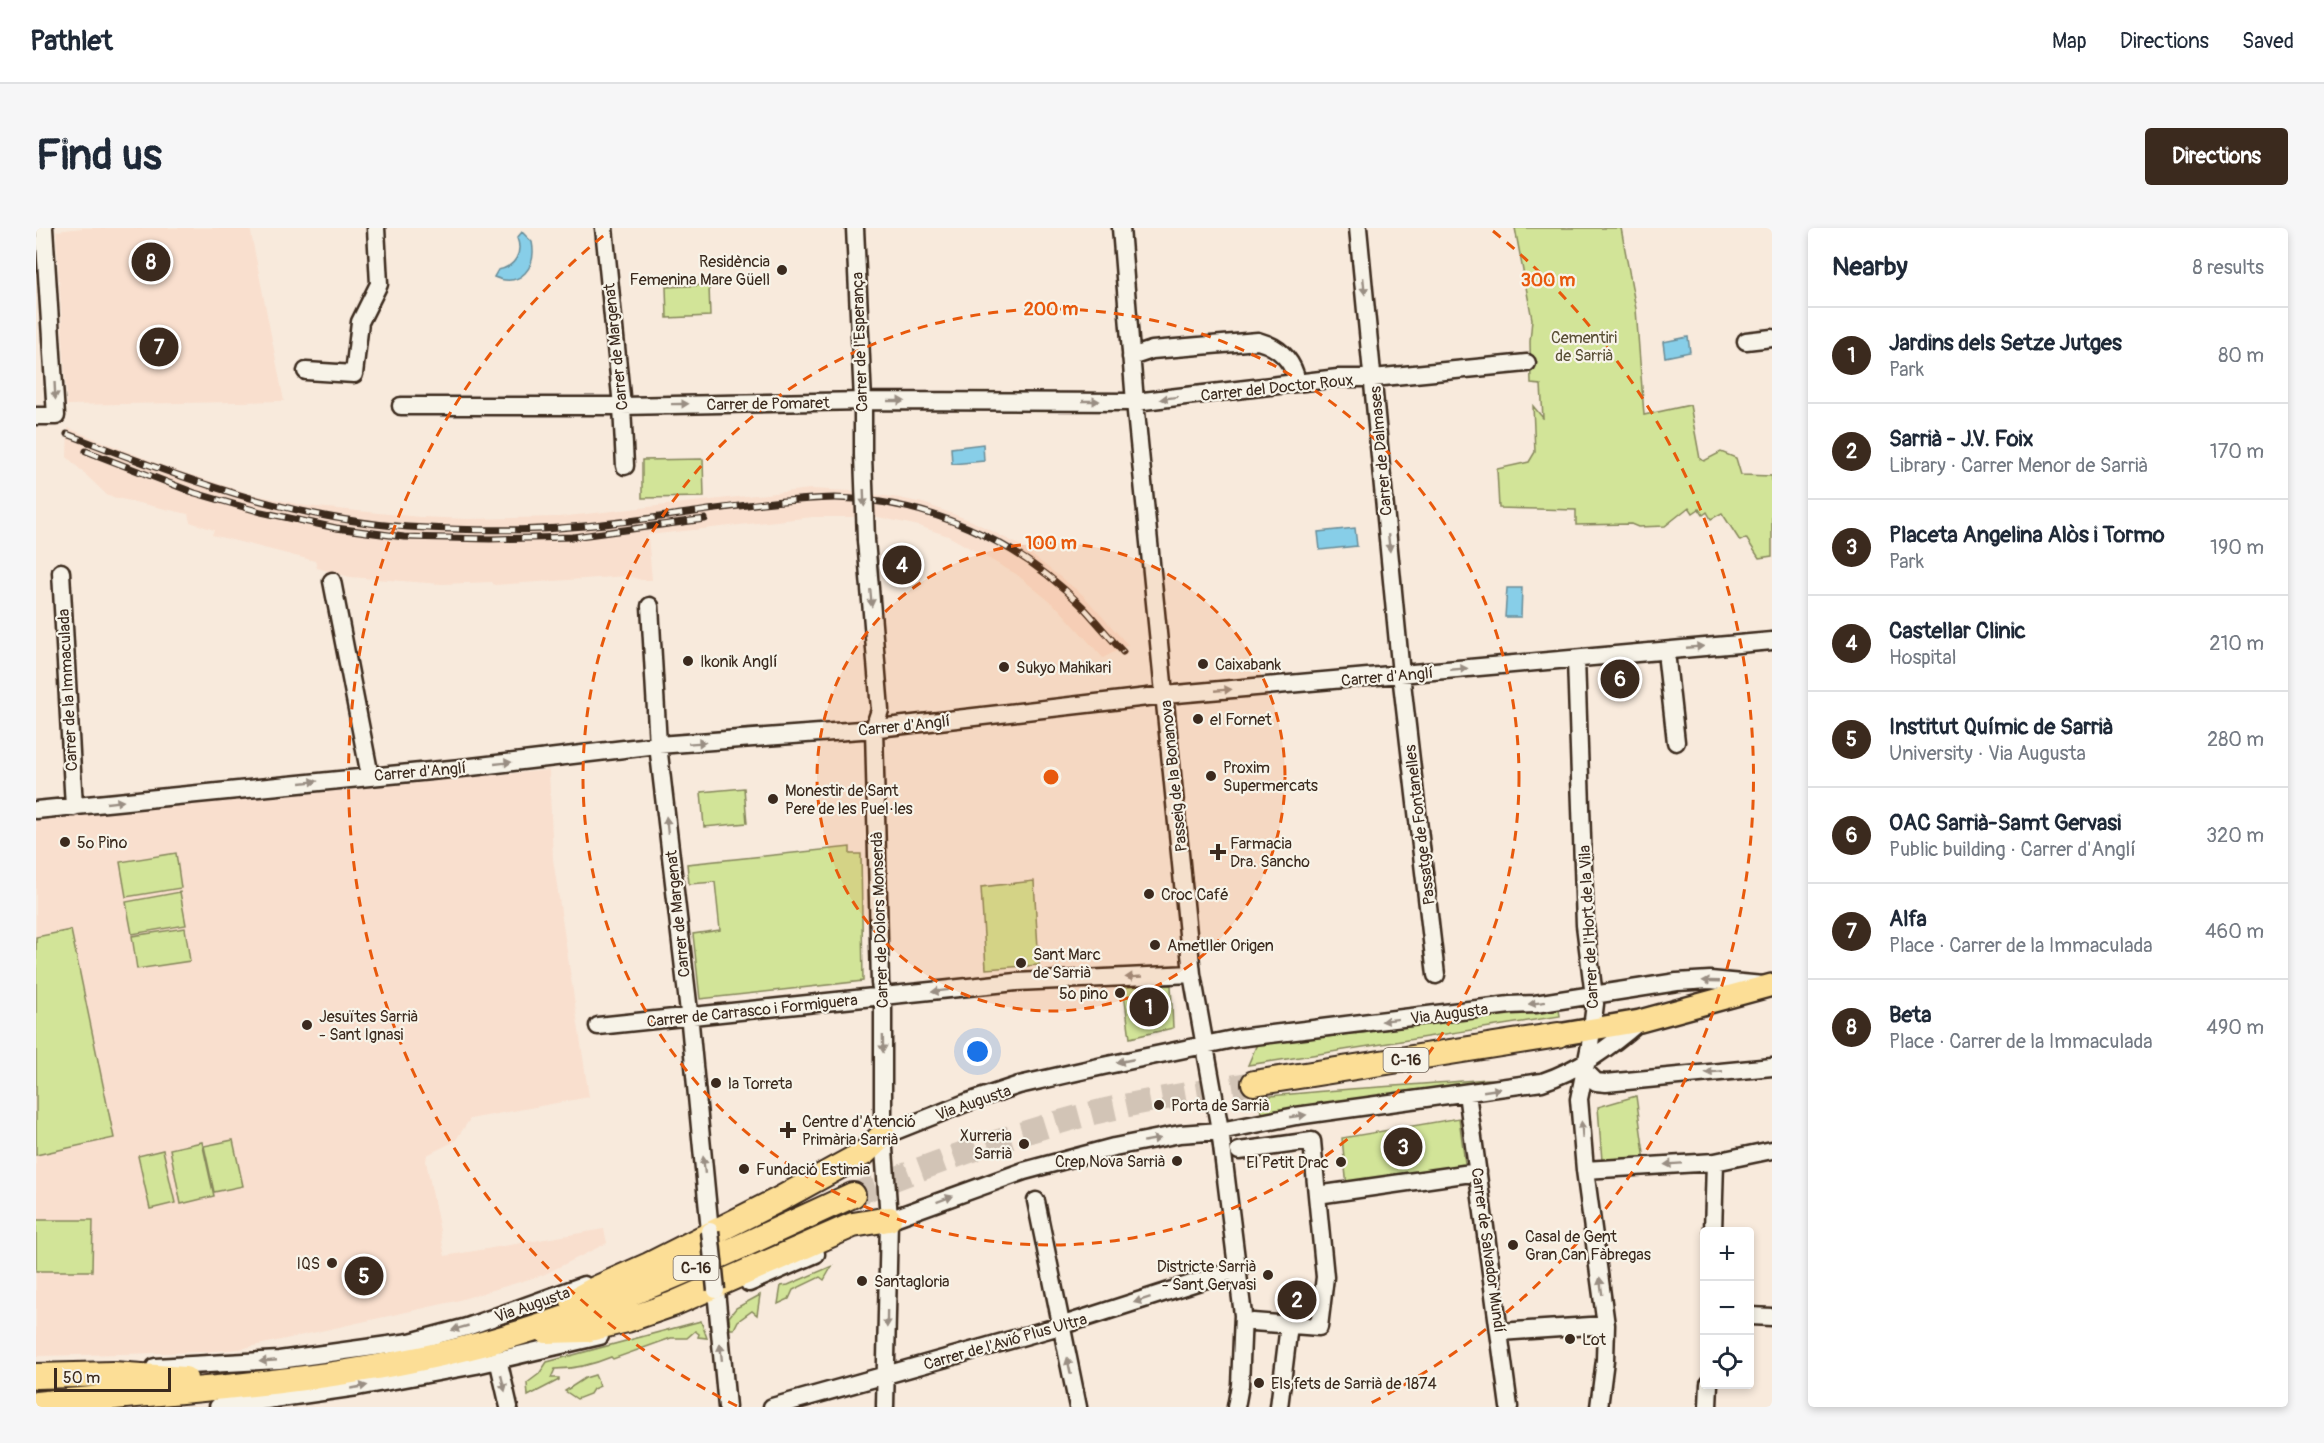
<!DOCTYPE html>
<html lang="en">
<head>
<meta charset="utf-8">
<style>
  :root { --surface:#fff; --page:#f6f6f7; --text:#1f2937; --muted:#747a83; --line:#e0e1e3; --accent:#3b2a1e }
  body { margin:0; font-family:Pangolin,sans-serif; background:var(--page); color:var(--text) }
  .controls { position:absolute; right:18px; bottom:18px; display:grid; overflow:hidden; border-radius:6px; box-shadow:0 3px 9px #0003 }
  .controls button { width:54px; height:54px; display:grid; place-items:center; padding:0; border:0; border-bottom:2px solid var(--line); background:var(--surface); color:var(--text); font:30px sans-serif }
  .scale { position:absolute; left:18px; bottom:15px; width:117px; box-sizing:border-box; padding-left:6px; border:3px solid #3b2a1e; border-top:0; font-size:16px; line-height:21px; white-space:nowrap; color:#3b2a1e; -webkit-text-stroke:4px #f7f3e8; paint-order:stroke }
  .you { position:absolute; left:942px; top:824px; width:21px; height:21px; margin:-15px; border:4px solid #fff; border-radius:50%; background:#1a73e8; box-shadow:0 0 0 9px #1a73e833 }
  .badge { display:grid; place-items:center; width:39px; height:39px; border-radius:50%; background:var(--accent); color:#fff; font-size:20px; font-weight:700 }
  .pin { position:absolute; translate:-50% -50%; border:3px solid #fff; box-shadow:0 2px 6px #0006 }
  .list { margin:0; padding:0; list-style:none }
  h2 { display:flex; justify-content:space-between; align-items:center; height:78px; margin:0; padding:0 24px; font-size:26px }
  h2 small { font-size:20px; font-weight:400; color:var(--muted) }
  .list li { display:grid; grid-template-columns:39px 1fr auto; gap:18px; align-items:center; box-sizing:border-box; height:96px; padding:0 24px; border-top:2px solid var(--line) }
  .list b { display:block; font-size:22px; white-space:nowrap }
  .list p { margin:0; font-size:20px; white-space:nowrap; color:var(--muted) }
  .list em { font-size:20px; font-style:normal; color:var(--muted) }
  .icon { flex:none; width:33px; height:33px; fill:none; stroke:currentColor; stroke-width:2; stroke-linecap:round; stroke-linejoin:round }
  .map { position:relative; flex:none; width:1736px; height:1179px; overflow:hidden; border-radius:6px }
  header { display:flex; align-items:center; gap:36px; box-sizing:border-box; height:84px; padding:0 30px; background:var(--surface); border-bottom:2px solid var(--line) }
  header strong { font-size:28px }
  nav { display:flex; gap:33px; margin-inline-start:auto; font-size:21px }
  .intro { display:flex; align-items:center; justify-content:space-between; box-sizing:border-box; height:144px; padding:0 36px }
  h1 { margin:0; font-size:42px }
  .button { padding:15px 27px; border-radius:6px; background:var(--accent); color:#fff; font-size:21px; font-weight:700 }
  main { display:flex; gap:36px; padding:0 36px }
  aside { flex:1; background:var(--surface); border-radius:6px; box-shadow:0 3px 9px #0003 }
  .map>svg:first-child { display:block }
</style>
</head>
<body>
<header>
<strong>Pathlet</strong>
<nav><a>Map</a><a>Directions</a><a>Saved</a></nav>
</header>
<div class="intro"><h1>Find us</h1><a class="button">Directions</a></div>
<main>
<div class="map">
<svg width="1736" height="1179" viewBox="0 0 1736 1179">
  <rect width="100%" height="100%" fill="#f8eadc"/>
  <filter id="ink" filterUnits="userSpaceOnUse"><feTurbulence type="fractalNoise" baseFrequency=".0167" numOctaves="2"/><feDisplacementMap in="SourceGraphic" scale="12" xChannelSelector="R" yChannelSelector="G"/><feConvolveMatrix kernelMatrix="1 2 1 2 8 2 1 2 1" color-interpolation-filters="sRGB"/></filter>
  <g filter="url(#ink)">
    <path fill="#f9dfce" d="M47 0H214L248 173 31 177 20 3Z
      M32 200 133 240 211 265 270 278 384 289 431 291 523 289 774 261 815 263 863 270 887 275 936 293 983 317 1046 366 1092 417 1067 430 1023 381 980 346 912 308 883 298 842 289H777L612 307 616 352H605L592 348 458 357 456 354 405 356 314 349 281 340 279 333 176 307 178 302 154 294 152 286 72 268 31 229Z
      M513 542 517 631 553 869 434 891 419 913 391 927 390 933 409 1028 568 1001 571 1015 507 1047 420 1073 204 1121 167 1124 0 1128V591Z"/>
    <path fill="#d2e498" stroke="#86875b" stroke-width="1.5" d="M1479 0H1585L1600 81 1608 187 1654 177 1664 231 1668 233 1685 224 1700 230 1705 247 1736 248V328L1723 330 1710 310 1704 313 1686 285 1675 291 1671 284 1667 287 1663 281 1657 285 1653 279 1629 298 1602 299 1595 296 1540 297V282L1463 280 1461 241 1493 234 1499 224 1497 178 1507 190 1505 157 1495 156 1494 114 1496 91Z
      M673 57 674 88 631 90 630 59Z
      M667 231 668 269 606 270V232Z
      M708 560 711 595 668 599 665 564Z
      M814 619V626H825L827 753 664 771 657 706 684 702 679 654 653 656 651 636Z
      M140 625 145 660 90 669 84 634Z
      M998 653 1003 737 950 741 945 659Z
      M144 664 150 697 96 706 90 674Z
      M149 700 154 733 101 741 96 708Z
      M35 702 78 910 0 927V709Z
      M1135 757 1137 800 1094 810 1087 758Z
      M1522 776 1524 788 1212 837 1221 816 1327 805Z
      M1451 851 1482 853 1228 887 1217 870C1294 861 1373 858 1451 851Z
      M1600 868 1609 933H1566L1562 879Z
      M1423 890 1430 943 1311 959 1306 910Z
      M197 912 207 958 178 964 168 918Z
      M166 914 178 968 145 976 134 921Z
      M127 922 139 975 114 981 102 928Z
      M0 992H57L56 1043H0Z
      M796 1038 788 1052 784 1049 757 1062 753 1071 742 1076 745 1058 752 1057Z
      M724 1067 721 1087 716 1083 702 1093 698 1101H694L693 1089 700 1080Z
      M665 1093 671 1110 662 1109 663 1106 659 1103 651 1110H635L577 1131 575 1129C556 1137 539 1141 519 1141L515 1150H523V1152L492 1168 491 1155 503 1146 511 1134Z
      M559 1147 564 1158 557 1161 554 1166 541 1171 529 1163 549 1150Z"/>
    <path fill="#87cee8" stroke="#698c97" stroke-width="1.5" d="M486 4 496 14C501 39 485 60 458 49L462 42C479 39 487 25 481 10Z
      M1652 109 1654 124 1629 129 1627 114Z
      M947 216 948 233 916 236 915 220Z
      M1319 300 1321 318 1284 322 1282 304Z
      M1471 360H1486L1485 389H1469Z"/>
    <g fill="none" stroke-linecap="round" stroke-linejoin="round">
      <path stroke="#d2c4b6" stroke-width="24" stroke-dasharray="24 12" stroke-linecap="butt" d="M817 967C896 936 975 906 1057 885 1110 872 1165 864 1218 855"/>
      <g stroke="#3b2a1e" stroke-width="21">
        <path id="minor" d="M568 0 586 178 589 238
          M819 0 827 173V227
          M1085 0 1099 174 1156 746 1184 902 1207 1087 1204 1157 1200 1179
          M1322 0 1365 446 1400 747
          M1710 113 1736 110
          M1095 129 1116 122 1222 113C1240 118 1253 128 1259 146
          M270 143 318 146 324 94 343 56 340 0
          M365 178H586L827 173 1099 174 1302 150H1337L1491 135
          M0 188H20L8 0
          M830 312 844 482 838 500 844 755 847 769V907L853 991 849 1179
          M25 344 38 579
          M296 353 334 548
          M614 378 622 517 652 775 674 1003
          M1540 431 1549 697 1559 776 1554 817 1543 871 1549 942 1570 1097 1569 1132 1563 1179
          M1631 433 1640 514
          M0 582 435 539 622 517 825 502 1129 467 1736 413
          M562 798 980 754 1156 746
          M1549 843 1560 854 1570 855 1736 839
          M1431 865 1473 1179
          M839 911 932 874 983 857 1067 838 1202 810 1474 777 1499 776 1641 754 1674 752 1727 757
          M1203 923 1276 913 1281 967 1442 944
          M1549 942 1679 934 1736 922
          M1000 973 1042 1179
          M844 995 988 943 1078 919 1144 906 1184 903 1260 888 1506 854C1543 842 1575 818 1604 793
          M1677 1004 1679 934
          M713 1055 780 1026
          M680 1062 691 1179
          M1714 1088 1736 1089
          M1217 1094 1283 1099 1289 1049 1281 967
          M1464 1104 1570 1097
          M462 1131 473 1179
          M119 1139 243 1132 374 1114 431 1099 548 1057
          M182 1179 321 1159 440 1137 564 1108
          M736 1179 1024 1098 1202 1041
          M1243 1179 1253 1097
          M1672 1179 1673 1156"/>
      </g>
      <g stroke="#3b2a1e" stroke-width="26">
        <path id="major" d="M1522 807 1604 793 1736 757"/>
      </g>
      <g stroke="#3b2a1e" stroke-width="28">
        <path id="highway" d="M1218 855 1522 807
          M537 1073 559 1061 613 1037 744 971 828 925 847 907
          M510 1103 549 1102 591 1092 637 1076 817 997 853 991
          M0 1148 77 1146 149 1151
          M0 1176C149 1162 301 1155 446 1116 574 1081 696 1023 817 967"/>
      </g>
      <use href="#minor" stroke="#f7f3e8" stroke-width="16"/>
      <use href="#major" stroke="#fcde96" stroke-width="21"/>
      <use href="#highway" stroke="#fcde96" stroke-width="24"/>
      <g stroke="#3b2a1e" stroke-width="7">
        <path id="rail" d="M31 206C141 248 253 291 372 299 426 302 482 304 535 299 607 294 677 279 748 273 765 272 782 270 799 270 891 272 981 312 1046 378 1060 393 1073 409 1087 424
          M50 223 159 265 225 284 300 300 368 309 454 311 537 309 669 291"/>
      </g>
      <use href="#rail" stroke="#f7f3e8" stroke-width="4.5" stroke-dasharray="14" stroke-linecap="butt"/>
      <g stroke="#3b2a1e" stroke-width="21" stroke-linecap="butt">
        <path id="minor-bridge" d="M827 227 830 312
          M674 1003 680 1062"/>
      </g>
      <use href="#minor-bridge" stroke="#f7f3e8" stroke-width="16"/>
    </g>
    <defs><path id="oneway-solid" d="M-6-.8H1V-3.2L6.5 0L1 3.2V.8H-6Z" transform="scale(1.5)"/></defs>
    <g fill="#998e83">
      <use href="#oneway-solid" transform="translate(1328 58) rotate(84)"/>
      <use href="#oneway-solid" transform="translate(19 163) rotate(87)"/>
      <use href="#oneway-solid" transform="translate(1133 170) rotate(173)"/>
      <use href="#oneway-solid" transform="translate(860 173)"/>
      <use href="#oneway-solid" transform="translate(1055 173)"/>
      <use href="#oneway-solid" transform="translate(644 176) rotate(-1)"/>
      <use href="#oneway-solid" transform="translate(828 270) rotate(88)"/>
      <use href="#oneway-solid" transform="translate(1353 315) rotate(84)"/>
      <use href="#oneway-solid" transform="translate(835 370) rotate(85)"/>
      <use href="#oneway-solid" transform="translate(1659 419) rotate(-5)"/>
      <use href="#oneway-solid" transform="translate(1423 441) rotate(-5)"/>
      <use href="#oneway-solid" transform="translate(1187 462) rotate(-5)"/>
      <use href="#oneway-solid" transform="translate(661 515) rotate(-4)"/>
      <use href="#oneway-solid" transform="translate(467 535) rotate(-6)"/>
      <use href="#oneway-solid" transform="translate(273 554) rotate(-6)"/>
      <use href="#oneway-solid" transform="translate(79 574) rotate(-6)"/>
      <use href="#oneway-solid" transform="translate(631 597) rotate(-96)"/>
      <use href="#oneway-solid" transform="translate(1098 749) rotate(177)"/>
      <use href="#oneway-solid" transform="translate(1675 753) rotate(-178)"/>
      <use href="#oneway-solid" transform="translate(904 763) rotate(173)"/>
      <use href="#oneway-solid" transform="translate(1501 775) rotate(173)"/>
      <use href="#oneway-solid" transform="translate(1354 792) rotate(173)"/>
      <use href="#oneway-solid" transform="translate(847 816) rotate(89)"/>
      <use href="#oneway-solid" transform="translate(1089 833) rotate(169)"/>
      <use href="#oneway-solid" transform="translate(1678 844) rotate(175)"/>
      <use href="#oneway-solid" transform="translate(1456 862) rotate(-8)"/>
      <use href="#oneway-solid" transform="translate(1262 888) rotate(-8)"/>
      <use href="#oneway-solid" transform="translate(1546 902) rotate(-94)"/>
      <use href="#oneway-solid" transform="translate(1116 912) rotate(-10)"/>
      <use href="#oneway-solid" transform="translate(1637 936) rotate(176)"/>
      <use href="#oneway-solid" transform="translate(668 937) rotate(-96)"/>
      <use href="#oneway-solid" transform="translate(909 971) rotate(-20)"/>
      <use href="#oneway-solid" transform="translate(1565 1058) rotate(-98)"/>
      <use href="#oneway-solid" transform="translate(1106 1072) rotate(162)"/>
      <use href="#oneway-solid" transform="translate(851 1091) rotate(91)"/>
      <use href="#oneway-solid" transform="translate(424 1100) rotate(164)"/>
      <use href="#oneway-solid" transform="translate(685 1124) rotate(-96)"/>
      <use href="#oneway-solid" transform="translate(232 1133) rotate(175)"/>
      <use href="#oneway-solid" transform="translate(1033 1138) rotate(-102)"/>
      <use href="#oneway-solid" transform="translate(467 1155) rotate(76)"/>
      <use href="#oneway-solid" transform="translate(323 1159) rotate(-10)"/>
    </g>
  </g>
  <circle cx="1015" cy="549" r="234" fill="#e8590c" fill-opacity=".12"/>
  <g fill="none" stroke="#e8590c" stroke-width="3" stroke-dasharray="10 8">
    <circle cx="1015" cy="549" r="234"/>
    <circle cx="1015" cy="549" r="468"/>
    <path d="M701 1178A703 703 0 0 1 573 3M1457 3A703 703 0 0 1 1329 1178"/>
  </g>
  <g fill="#3b2a1e" stroke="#f7f3e8" stroke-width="2">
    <circle cx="746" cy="42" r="6"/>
    <circle cx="652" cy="433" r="6"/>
    <circle cx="1167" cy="436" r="6"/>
    <circle cx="968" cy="439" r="6"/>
    <circle cx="1162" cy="491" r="6"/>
    <circle cx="1175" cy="548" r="6"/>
    <circle cx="737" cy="571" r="6"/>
    <circle cx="29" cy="614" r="6"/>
    <path d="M1179 615h6v6h6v6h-6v6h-6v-6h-6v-6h6z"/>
    <circle cx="1113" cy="666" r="6"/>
    <circle cx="1119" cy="717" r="6"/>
    <circle cx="985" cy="735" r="6"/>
    <circle cx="1084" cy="765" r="6"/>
    <circle cx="271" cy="797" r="6"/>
    <circle cx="680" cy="855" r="6"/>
    <circle cx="1123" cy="877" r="6"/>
    <path d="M749 893h6v6h6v6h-6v6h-6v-6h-6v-6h6z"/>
    <circle cx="988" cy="916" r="6"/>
    <circle cx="1141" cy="933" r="6"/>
    <circle cx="1305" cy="934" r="6"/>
    <circle cx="708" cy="941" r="6"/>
    <circle cx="1477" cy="1017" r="6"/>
    <circle cx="296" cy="1035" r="6"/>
    <circle cx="1232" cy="1047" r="6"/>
    <circle cx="826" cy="1053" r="6"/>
    <circle cx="1534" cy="1111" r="6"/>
    <circle cx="1223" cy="1155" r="6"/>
  </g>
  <g text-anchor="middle" stroke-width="4.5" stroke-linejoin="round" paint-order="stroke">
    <g fill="#f7f3e8" stroke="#73665b" stroke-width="1.5">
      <rect x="1347.5" y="820" width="45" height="24" rx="4.5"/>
      <rect x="637.5" y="1028" width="45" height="24" rx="4.5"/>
    </g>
    <g font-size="15" font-weight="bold" fill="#3b2a1e">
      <text x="1370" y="837">C-16</text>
      <text x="660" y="1045">C-16</text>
    </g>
    <g font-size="16" fill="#3b2a1e" stroke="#f7f3e8" text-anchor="start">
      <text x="734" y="39" text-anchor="end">Residència<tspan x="734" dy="18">Femenina Mare Güell</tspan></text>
      <text x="664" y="439">Ikonik Anglí</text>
      <text x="1179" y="442">Caixabank</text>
      <text x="980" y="445">Sukyo Mahikari</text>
      <text x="1174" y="497">el Fornet</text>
      <text x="1187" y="545">Proxim<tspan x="1187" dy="18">Supermercats</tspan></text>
      <text x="749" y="568">Monestir de Sant<tspan x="749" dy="18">Pere de les Puel·les</tspan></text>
      <text x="41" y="620">5º Pino</text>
      <text x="1194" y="621">Farmacia<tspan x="1194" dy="18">Dra. Sancho</tspan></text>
      <text x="1125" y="672">Croc Café</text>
      <text x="1131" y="723">Ametller Origen</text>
      <text x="997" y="732">Sant Marc<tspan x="997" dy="18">de Sarrià</tspan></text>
      <text x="1072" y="771" text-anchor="end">5o pino</text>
      <text x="283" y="794">Jesuïtes Sarrià<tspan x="283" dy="18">- Sant Ignasi</tspan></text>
      <text x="692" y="861">la Torreta</text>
      <text x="1135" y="883">Porta de Sarrià</text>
      <text x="766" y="899">Centre d'Atenció<tspan x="766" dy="18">Primària Sarrià</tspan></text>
      <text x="976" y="913" text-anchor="end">Xurreria<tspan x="976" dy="18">Sarrià</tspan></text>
      <text x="1129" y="939" text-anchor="end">Crep Nova Sarrià</text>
      <text x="1293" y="940" text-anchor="end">El Petit Drac</text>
      <text x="720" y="947">Fundació Estimia</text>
      <text x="1489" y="1014">Casal de Gent<tspan x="1489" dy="18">Gran Can Fàbregas</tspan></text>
      <text x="284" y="1041" text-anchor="end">IQS</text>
      <text x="1220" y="1044" text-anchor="end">Districte Sarrià<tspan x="1220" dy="18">- Sant Gervasi</tspan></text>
      <text x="838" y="1059">Santagloria</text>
      <text x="1546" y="1117">Lot</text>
      <text x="1235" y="1161">Els fets de Sarrià de 1874</text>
    </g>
    <g font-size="16" fill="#594f36" stroke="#f7f3e8">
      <text x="1548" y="115">Cementiri<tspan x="1548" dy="18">de Sarrià</tspan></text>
    </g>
    <g font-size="16" fill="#3b2a1e" stroke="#f7f3e8">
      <text transform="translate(823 114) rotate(-92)" y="6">Carrer de l'Esperança</text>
      <text transform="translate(579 119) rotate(-96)" y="6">Carrer de Margenat</text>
      <text transform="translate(1241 159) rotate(-6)" y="6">Carrer del Doctor Roux</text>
      <text transform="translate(732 175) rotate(-1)" y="6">Carrer de Pomaret</text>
      <text transform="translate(1344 223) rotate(-95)" y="6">Carrer de Dalmases</text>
      <text transform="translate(1351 448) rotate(-5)" y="6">Carrer d'Anglí</text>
      <text transform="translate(31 462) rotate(-93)" y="6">Carrer de la Immaculada</text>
      <text transform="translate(868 497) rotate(-6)" y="6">Carrer d'Anglí</text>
      <text transform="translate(384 543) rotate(-5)" y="6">Carrer d'Anglí</text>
      <text transform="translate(1137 548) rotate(-96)" y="6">Passeig de la Bonanova</text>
      <text transform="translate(1383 597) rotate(-97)" y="6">Passatge de Fontanelles</text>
      <text transform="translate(641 686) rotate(-96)" y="6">Carrer de Margenat</text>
      <text transform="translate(843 692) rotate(-92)" y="6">Carrer de Dolors Monserdà</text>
      <text transform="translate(1552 699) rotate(-93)" y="6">Carrer de l'Hort de la Vila</text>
      <text transform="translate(716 782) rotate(-6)" y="6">Carrer de Carrasco i Formiguera</text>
      <text transform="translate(1413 785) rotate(-7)" y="6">Via Augusta</text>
      <text transform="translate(937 874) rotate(-19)" y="6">Via Augusta</text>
      <text transform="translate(1453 1022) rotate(82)" y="6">Carrer de Salvador Mundí</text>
      <text transform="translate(496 1076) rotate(-19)" y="6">Via Augusta</text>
      <text transform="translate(969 1113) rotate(-16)" y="6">Carrer de l'Avió Plus Ultra</text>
    </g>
  </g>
  <circle cx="1015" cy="549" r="9" fill="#e8590c" stroke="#f7f3e8" stroke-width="3"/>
  <g font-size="18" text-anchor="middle" font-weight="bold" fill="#e8590c" stroke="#f7f3e8" stroke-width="4.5" stroke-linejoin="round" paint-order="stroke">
    <text x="1512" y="58">300 m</text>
    <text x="1015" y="87">200 m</text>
    <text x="1015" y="321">100 m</text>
  </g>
</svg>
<div class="controls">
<button>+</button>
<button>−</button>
<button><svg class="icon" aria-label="locate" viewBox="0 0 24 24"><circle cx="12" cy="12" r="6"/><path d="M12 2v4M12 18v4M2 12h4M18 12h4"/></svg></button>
</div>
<div class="scale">50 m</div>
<div class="you"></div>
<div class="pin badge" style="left:1113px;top:779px">1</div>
<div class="pin badge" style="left:1261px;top:1072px">2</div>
<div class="pin badge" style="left:1367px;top:919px">3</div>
<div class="pin badge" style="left:866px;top:337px">4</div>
<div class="pin badge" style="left:328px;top:1048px">5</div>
<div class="pin badge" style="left:1584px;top:451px">6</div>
<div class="pin badge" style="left:123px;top:119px">7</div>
<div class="pin badge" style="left:115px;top:34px">8</div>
</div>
<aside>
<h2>Nearby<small>8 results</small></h2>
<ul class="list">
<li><span class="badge">1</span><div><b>Jardins dels Setze Jutges</b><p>Park</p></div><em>80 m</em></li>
<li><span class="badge">2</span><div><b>Sarrià - J.V. Foix</b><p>Library · Carrer Menor de Sarrià</p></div><em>170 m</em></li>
<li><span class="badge">3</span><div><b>Placeta Angelina Alòs i Tormo</b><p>Park</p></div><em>190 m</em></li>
<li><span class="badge">4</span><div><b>Castellar Clinic</b><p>Hospital</p></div><em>210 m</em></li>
<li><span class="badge">5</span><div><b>Institut Químic de Sarrià</b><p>University · Via Augusta</p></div><em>280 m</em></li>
<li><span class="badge">6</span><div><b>OAC Sarrià-Samt Gervasi</b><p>Public building · Carrer d'Anglí</p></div><em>320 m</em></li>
<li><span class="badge">7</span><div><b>Alfa</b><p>Place · Carrer de la Immaculada</p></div><em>460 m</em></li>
<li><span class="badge">8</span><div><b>Beta</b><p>Place · Carrer de la Immaculada</p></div><em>490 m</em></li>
</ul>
</aside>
</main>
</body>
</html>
